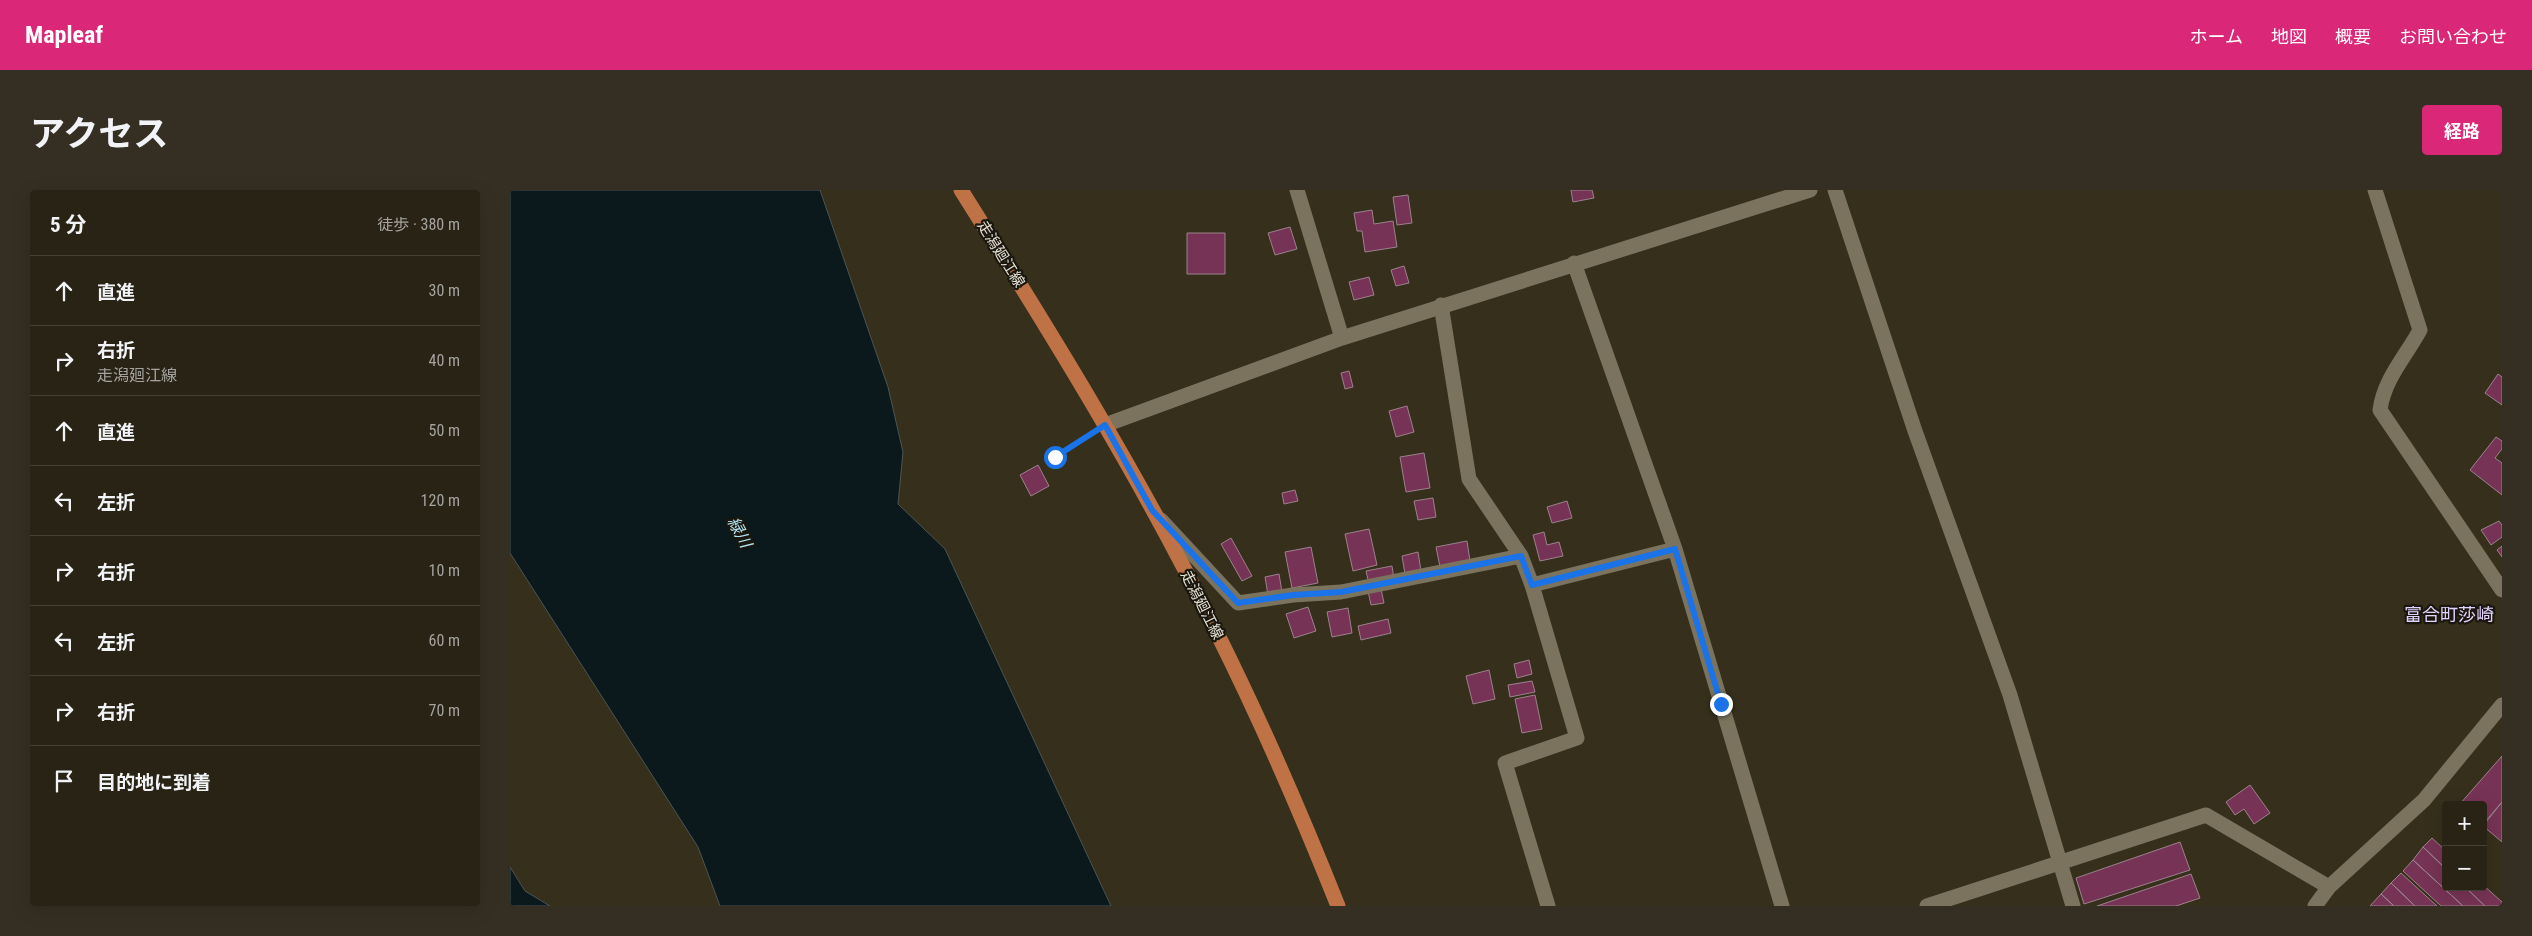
<!DOCTYPE html>
<html lang="ja">
<head>
<meta charset="utf-8">
<style>
  :root { --surface:#282314; --page:#342f22; --text:#f1f3f6; --muted:#a5a4a0; --line:#444034; --accent:#db2777 }
  body { margin:0; font-family:"Roboto Condensed","Noto Sans JP",sans-serif; background:var(--page); color:var(--text) }
  .controls { position:absolute; right:15px; bottom:15px; display:grid; overflow:hidden; border-radius:5px; box-shadow:0 5px 20px #0002 }
  .controls button { width:45px; height:45px; display:grid; place-items:center; padding:0; border:0; border-bottom:1px solid var(--line); background:var(--surface); color:var(--text); font:25px sans-serif }
  .stop { position:absolute; width:15px; height:15px; margin:-11px; border:4px solid #1a73e8; border-radius:50%; background:#fff }
  .stop.end { background:#1a73e8; border-color:#fff; box-shadow:0 1px 5px #0008 }
  .list { margin:0; padding:0; list-style:none }
  h2 { display:flex; justify-content:space-between; align-items:center; height:65px; margin:0; padding:0 20px; font-size:21px }
  h2 small { font-size:16px; font-weight:400; color:var(--muted) }
  .list li { display:grid; grid-template-columns:32px 1fr auto; gap:15px; align-items:center; box-sizing:border-box; height:70px; padding:0 20px; border-top:1px solid var(--line) }
  .list b { display:block; font-size:19px; white-space:nowrap }
  .list p { margin:0; font-size:16px; white-space:nowrap; color:var(--muted) }
  .list em { font-size:16px; font-style:normal; color:var(--muted) }
  .icon { flex:none; width:28px; height:28px; fill:none; stroke:currentColor; stroke-width:2; stroke-linecap:round; stroke-linejoin:round }
  .map { position:relative; flex:none; width:1992px; height:716px; overflow:hidden; border-radius:5px }
  header { display:flex; align-items:center; gap:30px; box-sizing:border-box; height:70px; padding:0 25px; background:var(--accent); color:#fff }
  header strong { font-size:24px }
  nav { display:flex; gap:28px; margin-inline-start:auto; font-size:18px }
  .intro { display:flex; align-items:center; justify-content:space-between; box-sizing:border-box; height:120px; padding:0 30px }
  h1 { margin:0; font-size:35px }
  .button { padding:12px 22px; border-radius:5px; background:var(--accent); color:#fff; font-size:18px; font-weight:700 }
  main { display:flex; gap:30px; padding:0 30px }
  aside { flex:1; background:var(--surface); border-radius:5px; box-shadow:0 5px 20px #0002 }
  .map>svg:first-child { display:block }
</style>
</head>
<body>
<header>
<strong>Mapleaf</strong>
<nav><a>ホーム</a><a>地図</a><a>概要</a><a>お問い合わせ</a></nav>
</header>
<div class="intro"><h1>アクセス</h1><a class="button">経路</a></div>
<main>
<aside>
<h2>5 分<small>徒歩 · 380 m</small></h2>
<ul class="list">
<li><svg class="icon" aria-label="ahead" viewBox="0 0 24 24"><path d="M12 20V5M6 11l6-6 6 6"/></svg><div><b>直進</b></div><em>30 m</em></li>
<li><svg class="icon" aria-label="right" viewBox="0 0 24 24"><path d="M7 20v-9h11M14 6l5 5-5 5"/></svg><div><b>右折</b><p>走潟廻江線</p></div><em>40 m</em></li>
<li><svg class="icon" aria-label="ahead" viewBox="0 0 24 24"><path d="M12 20V5M6 11l6-6 6 6"/></svg><div><b>直進</b></div><em>50 m</em></li>
<li><svg class="icon" aria-label="left" viewBox="0 0 24 24"><path d="M17 20v-9H6M10 6l-5 5 5 5"/></svg><div><b>左折</b></div><em>120 m</em></li>
<li><svg class="icon" aria-label="right" viewBox="0 0 24 24"><path d="M7 20v-9h11M14 6l5 5-5 5"/></svg><div><b>右折</b></div><em>10 m</em></li>
<li><svg class="icon" aria-label="left" viewBox="0 0 24 24"><path d="M17 20v-9H6M10 6l-5 5 5 5"/></svg><div><b>左折</b></div><em>60 m</em></li>
<li><svg class="icon" aria-label="right" viewBox="0 0 24 24"><path d="M7 20v-9h11M14 6l5 5-5 5"/></svg><div><b>右折</b></div><em>70 m</em></li>
<li><svg class="icon" aria-label="arrive" viewBox="0 0 24 24"><path d="M6 21V4h12l-3 4 3 4H6"/></svg><div><b>目的地に到着</b></div></li>
</ul>
</aside>
<div class="map">
<svg width="1992" height="716" viewBox="0 0 1992 716">
  <rect width="100%" height="100%" fill="#362f1b"/>
  <path fill="#0b191d" stroke="#4d5554" d="M0 0H310L378 197 393 262 388 314 435 359 601 716H210L188 657 0 363Z
    M0 677 15 701 40 716H0Z"/>
  <path fill="#735" stroke="#9b828d" d="M1061 0H1082L1084 8 1063 12Z
    M898 5 902 33 887 35 883 7Z
    M862 20 864 34 883 31 887 57 855 62 852 41H847L844 23Z
    M780 37 787 59 765 65 758 43Z
    M677 43H715V84H677Z
    M894 76 899 93 886 96 881 80Z
    M859 87 864 105 844 110 839 92Z
    M839 181 843 197 835 199 831 183Z
    M1988 184 1992 187V215L1975 203Z
    M897 216 904 242 886 247 879 221Z
    M1986 247 1992 251V259L1985 268 1992 273V305L1960 280Z
    M914 263 920 298 896 302 890 267Z
    M528 275 539 296 521 306 510 285Z
    M785 300 788 311 774 314 772 303Z
    M923 308 926 327 908 330 904 311Z
    M1057 311 1062 328 1042 333 1037 317Z
    M1989 331 1992 335V347L1981 355 1971 340Z
    M859 339 867 375 843 381 835 344Z
    M1034 342 1037 355 1049 352 1053 366 1030 371 1023 345Z
    M721 348 742 386 732 391 711 354Z
    M957 351 960 371 930 377 926 357Z
    M1992 356V367L1987 360Z
    M801 357 808 393 782 398 775 362Z
    M908 362 911 381 895 384 892 366Z
    M882 376 884 389 859 394 856 381Z
    M769 384 772 402 758 405 755 387Z
    M871 399 874 413 861 415 858 401Z
    M798 417 806 441 784 448 776 424Z
    M838 418 842 443 822 447 817 422Z
    M878 429 881 443 851 450 848 436Z
    M1019 470 1022 484 1007 488 1004 474Z
    M979 480 985 509 963 514 956 486Z
    M1022 491 1025 502 1000 507 998 495Z
    M1025 505 1032 539 1012 543 1005 509Z
    M1992 566V612L1973 634V615H1949Z
    M1740 595 1760 623 1744 634 1734 619 1725 625 1716 612Z
    M1992 612V652L1973 636Z
    M1922 648 1936 661V679L1913 657Z
    M1670 652 1680 680 1574 714 1566 688Z
    M1913 657 1936 679V697H1955L1975 716H1953L1903 670Z
    M1903 670 1953 716H1931L1893 681Z
    M1891 683 1927 716H1905L1881 693Z
    M1681 684 1690 708 1666 716H1587Z
    M1881 693 1905 716H1884L1871 704Z
    M1973 695 1992 712V716H1975L1955 697H1973Z
    M1871 704 1884 716H1860Z"/>
  <g fill="none" stroke-linecap="round" stroke-linejoin="round">
    <path stroke="#7b7564" stroke-width="2.5" stroke-dasharray="5 2.5" stroke-linecap="butt" d="M540 274 545 267 583 242"/>
    <path stroke="#7b735d" stroke-width="15" d="M787 0 832 148
      M1325 0 1405 241 1500 505 1563 716
      M1865 0 1910 140C1896 166 1874 189 1870 220L1992 400
      M1064 73 1165 359 1272 716
      M931 115 959 289 1011 366 1022 395 1067 548 995 573 1038 716
      M595 235 832 148 1300 0
      M651 330 728 413 783 405 831 402 1011 366
      M1022 395 1165 359
      M1417 716 1696 625 1819 697
      M1805 716 1819 697 1914 610 1992 515"/>
    <path stroke="#bf7246" stroke-width="15" d="M451 0C541 143 631 288 706 441 751 531 791 623 828 716"/>
  </g>
  <g fill="none" stroke-linecap="round" stroke-linejoin="round">
    <path stroke="#1a73e8" stroke-width="6" d="M545 267 595 235 642 320 728 413 783 405 831 402 1011 366 1022 395 1165 359 1211 514"/>
  </g>
  <g text-anchor="middle" stroke-width="4.5" stroke-linejoin="round" paint-order="stroke">
    <g font-size="15" fill="#e6e1d5" stroke="#1a170f">
      <text transform="translate(491 64) rotate(58)" y="5">走潟廻江線</text>
      <text transform="translate(692 415) rotate(63)" y="5">走潟廻江線</text>
    </g>
    <g font-size="16" font-style="italic" fill="#b5e5f4" stroke="#1a170f">
      <text transform="translate(230 342) rotate(62)" y="6">緑川</text>
    </g>
    <g font-size="18" fill="#e2d3fe" stroke="#1a170f">
      <text x="1939" y="431">富合町莎崎</text>
    </g>
  </g>
</svg>
<div class="controls">
<button>+</button>
<button>−</button>
</div>
<div class="stop" style="left:545px;top:267px"></div>
<div class="stop end" style="left:1211px;top:514px"></div>
</div>
</main>
</body>
</html>
